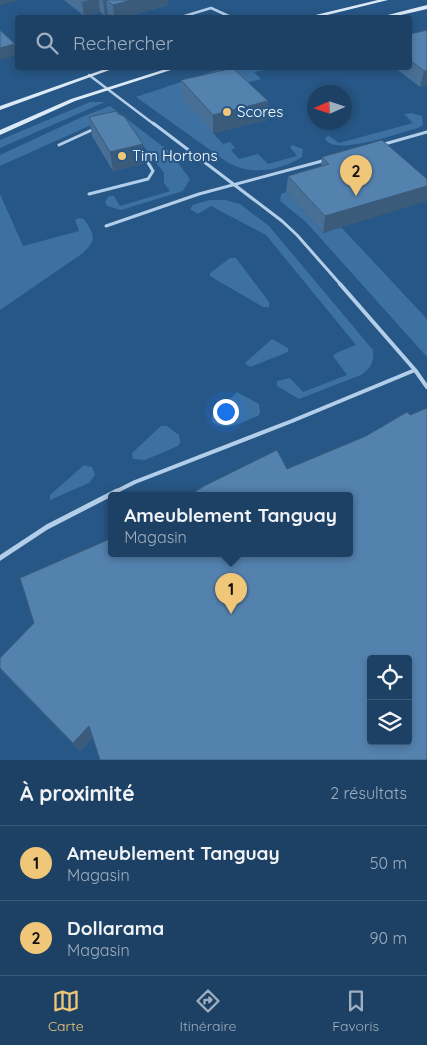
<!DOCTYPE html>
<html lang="fr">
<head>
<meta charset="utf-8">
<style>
  :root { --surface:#1d4164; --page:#25486a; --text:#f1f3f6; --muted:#a0afbf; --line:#3b5a78; --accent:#f0c678 }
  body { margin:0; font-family:Quicksand,sans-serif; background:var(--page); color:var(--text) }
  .controls { position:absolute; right:15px; bottom:15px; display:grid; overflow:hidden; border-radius:5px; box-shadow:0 2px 8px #0003 }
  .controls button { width:45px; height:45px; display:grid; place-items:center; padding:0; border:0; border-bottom:1px solid var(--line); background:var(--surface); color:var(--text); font:25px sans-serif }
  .compass { position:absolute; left:307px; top:85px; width:45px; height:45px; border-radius:50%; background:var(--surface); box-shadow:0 2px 8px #0003; rotate:267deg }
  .you { position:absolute; left:225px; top:411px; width:18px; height:18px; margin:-12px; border:4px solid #fff; border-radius:50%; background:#1a73e8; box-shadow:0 0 0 8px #1a73e833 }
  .badge { display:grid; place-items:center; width:32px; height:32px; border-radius:50%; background:var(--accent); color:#111; font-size:16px; font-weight:700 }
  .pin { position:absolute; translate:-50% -41px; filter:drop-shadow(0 1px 2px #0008) }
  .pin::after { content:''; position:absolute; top:26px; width:18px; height:15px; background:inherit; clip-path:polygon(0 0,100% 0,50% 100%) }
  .popup { position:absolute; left:108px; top:492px; width:245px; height:65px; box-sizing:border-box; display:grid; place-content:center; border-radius:5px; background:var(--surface); filter:drop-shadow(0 1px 4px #0005); font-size:16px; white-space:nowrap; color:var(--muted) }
  .popup b { font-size:19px; color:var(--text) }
  .popup::after { content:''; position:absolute; left:50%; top:100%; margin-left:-10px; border:10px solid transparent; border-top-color:var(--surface) }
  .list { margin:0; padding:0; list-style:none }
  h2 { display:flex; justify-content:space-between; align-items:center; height:65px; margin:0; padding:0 20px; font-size:21px }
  h2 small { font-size:16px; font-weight:400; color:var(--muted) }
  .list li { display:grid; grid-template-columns:32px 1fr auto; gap:15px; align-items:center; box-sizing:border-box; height:75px; padding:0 20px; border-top:1px solid var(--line) }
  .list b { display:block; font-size:19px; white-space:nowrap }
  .list p { margin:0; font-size:16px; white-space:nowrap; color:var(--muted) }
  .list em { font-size:16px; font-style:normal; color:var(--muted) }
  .icon { flex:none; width:28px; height:28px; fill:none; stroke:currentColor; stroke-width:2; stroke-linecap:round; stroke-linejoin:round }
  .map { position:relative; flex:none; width:427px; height:760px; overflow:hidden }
  .search { position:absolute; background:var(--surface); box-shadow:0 2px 8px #0003; left:15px; right:15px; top:15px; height:55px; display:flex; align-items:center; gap:12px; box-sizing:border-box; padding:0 18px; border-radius:5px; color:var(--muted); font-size:19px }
  .sheet { height:215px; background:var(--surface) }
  nav { display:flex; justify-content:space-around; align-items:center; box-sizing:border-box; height:70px; border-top:1px solid var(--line); background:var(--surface); font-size:14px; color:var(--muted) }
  nav a { display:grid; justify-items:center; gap:2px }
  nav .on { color:var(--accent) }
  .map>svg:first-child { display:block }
</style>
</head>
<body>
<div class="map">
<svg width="427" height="760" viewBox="0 0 427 760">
  <rect width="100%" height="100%" fill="#275786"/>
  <path fill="#3c71a2" d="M223 68H275L254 72 261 79 238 85 213 133 223 144 230 142 235 148 231 150 239 159 258 154 268 164 297 156 290 147 292 145 303 149 302 157C280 171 251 176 227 162L136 97Z
    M90 102H105L0 148V140Z
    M110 106 170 152 190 179 183 191 121 210 107 206 105 202 109 196H114L120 206 170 191 164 183V173L129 127 91 125 0 166V155L84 116Z
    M411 113 422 116 423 125 418 128C402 132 335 157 325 139L328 135 339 143 413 123 404 114Z
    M286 192 323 233 341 227 427 319V357L306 222 280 201 281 194Z
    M0 194 23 246 79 231 75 220 79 218 84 219C94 235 98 239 83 253L0 310Z
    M209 200H226L240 204 269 226 373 350C374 363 371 368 361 375L299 399 277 386V381L290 378 303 392 347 375 333 356 336 353 356 345 266 235 211 206 198 214 190 209 193 205Z
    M230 258H236L269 302V307H263L210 276V273Z
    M272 339 288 348V352L250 367 245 363Z
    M237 392 259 404 260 413 258 416C243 421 227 433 212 422V416Z
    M161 426H167L179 435 180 443 178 446 145 460 133 459 132 453Z
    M84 465 92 467 95 475 89 483 50 500V495Z"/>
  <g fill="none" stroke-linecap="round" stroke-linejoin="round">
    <path stroke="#b3cee8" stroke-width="2.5" d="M178 18 211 8 233 18
      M89 75 155 125"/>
    <path stroke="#b3cee8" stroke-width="3" d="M153 123 282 221 297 235 341 285
      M59 145 94 129
      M381 145 427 132
      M89 194 148 179 153 171 141 151
      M106 226 199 194 326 160"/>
    <path stroke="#b3cee8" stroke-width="4" d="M340 284 415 370 427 387
      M115 492 135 482 292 421 415 370"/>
    <path stroke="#b3cee8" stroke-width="5" d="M0 558 47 527 117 491"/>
    <path fill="#dceaf7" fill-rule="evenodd" d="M378 0H388L315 18H303Z
      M427 5V9L388 18H376Z
      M108 68H115L0 110V106Z
      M169 68H177L75 101 0 135V130L71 99Z"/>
  </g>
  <path fill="#487096" d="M64 0H168V5L122 18H111L108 15 105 16 100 12 84 16Z
    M427 30V85L420 87 395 68H410V34Z
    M181 80 268 101 267 120 213 133 182 98Z
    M89 117 145 163 113 171 92 136Z
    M382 140 323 233 286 192 288 176 321 166 322 157Z
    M0 669 93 737 80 751Z"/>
  <path fill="#3b5b7a" d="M0 0H20L0 5Z
    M89 0H99L100 12 84 16 82 2Z
    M106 0 108 15 105 16 103 1Z
    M132 0H168V5L122 18H114L113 5Z
    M15 44 17 55 0 60V48Z
    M424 71H427V85L420 87Z
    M268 101 267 120 213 133V115Z
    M143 144 145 163 113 171 110 152Z
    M427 186V201L323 233 325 216Z
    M89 726 95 735 80 751 73 743Z"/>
  <path fill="#5482af" stroke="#3b5b7a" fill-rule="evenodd" d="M102 0H132L113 5 106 0 103 1Z
    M0 30 15 44 0 48Z
    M427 30V71H424L410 60V34Z
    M233 68 268 101 213 115 181 80Z
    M116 111 118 114 124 116 143 144 110 152 89 117Z
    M382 140 427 179V186L325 216 288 176 329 164 322 157Z
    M427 408V760H100L89 726 73 743 0 668V658L34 623 20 578 112 538V553H350V495H190L204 486 277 450 287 469 366 436 407 412 410 415ZM371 659H408V741H371Z"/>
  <g fill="#f0c678" stroke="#275786" stroke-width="2">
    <circle cx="227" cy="112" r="5"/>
    <circle cx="122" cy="156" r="5"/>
  </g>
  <g text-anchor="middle" stroke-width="4.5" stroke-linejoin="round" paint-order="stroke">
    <g font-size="15" fill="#fff" stroke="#275786" text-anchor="start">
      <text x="237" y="117">Scores</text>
      <text x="132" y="161">Tim Hortons</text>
    </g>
  </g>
</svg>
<div class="controls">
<button><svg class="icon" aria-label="locate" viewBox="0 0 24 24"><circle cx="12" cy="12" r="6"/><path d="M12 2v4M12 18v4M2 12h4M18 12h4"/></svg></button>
<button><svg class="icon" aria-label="layers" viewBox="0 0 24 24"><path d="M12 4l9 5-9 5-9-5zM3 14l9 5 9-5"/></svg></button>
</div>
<svg class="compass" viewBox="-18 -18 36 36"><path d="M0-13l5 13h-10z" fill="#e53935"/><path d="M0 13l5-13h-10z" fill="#a0afbf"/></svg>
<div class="you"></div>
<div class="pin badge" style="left:231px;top:614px">1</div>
<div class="popup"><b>Ameublement Tanguay</b>Magasin</div>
<div class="pin badge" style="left:356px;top:196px">2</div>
<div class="search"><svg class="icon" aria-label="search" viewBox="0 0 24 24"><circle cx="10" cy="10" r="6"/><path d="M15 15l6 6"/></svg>Rechercher</div>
</div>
<section class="sheet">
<h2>À proximité<small>2 résultats</small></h2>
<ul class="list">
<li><span class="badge">1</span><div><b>Ameublement Tanguay</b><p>Magasin</p></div><em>50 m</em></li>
<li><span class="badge">2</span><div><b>Dollarama</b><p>Magasin</p></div><em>90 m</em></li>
</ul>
</section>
<nav>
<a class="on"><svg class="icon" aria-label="map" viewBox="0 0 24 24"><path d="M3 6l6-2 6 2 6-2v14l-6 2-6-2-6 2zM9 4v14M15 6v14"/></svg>Carte</a>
<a><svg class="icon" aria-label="directions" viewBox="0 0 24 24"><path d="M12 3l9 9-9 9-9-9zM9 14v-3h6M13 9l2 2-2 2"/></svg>Itinéraire</a>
<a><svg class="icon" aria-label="saved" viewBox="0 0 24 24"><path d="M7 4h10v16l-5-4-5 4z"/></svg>Favoris</a>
</nav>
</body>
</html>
